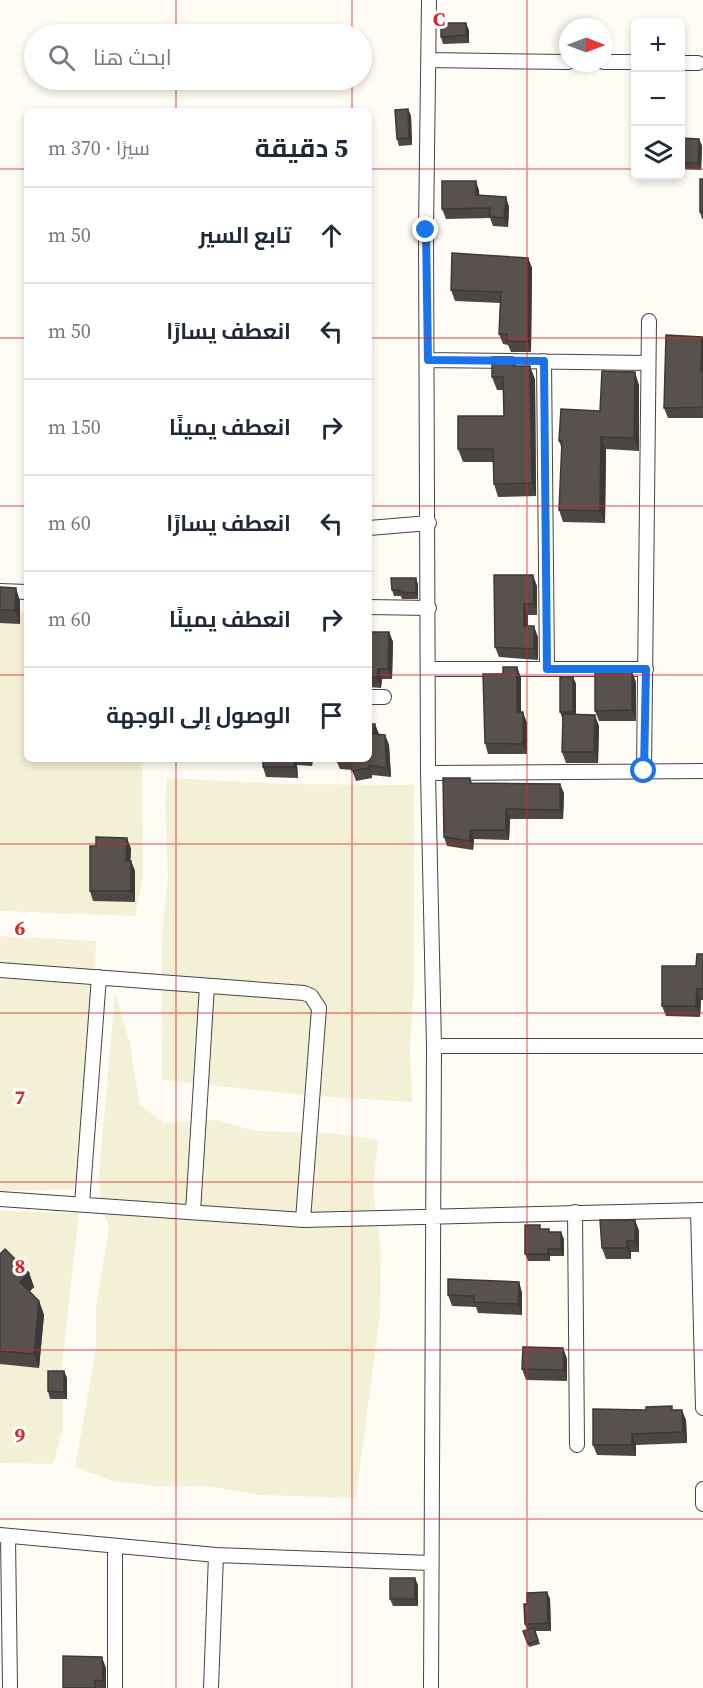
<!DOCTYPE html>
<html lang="ar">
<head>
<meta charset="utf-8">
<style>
  :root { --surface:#fff; --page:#f2f2f3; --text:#1f2937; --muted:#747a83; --line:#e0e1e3 }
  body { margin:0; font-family:"Source Serif 4",Cairo,serif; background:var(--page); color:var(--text); direction:rtl }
  .controls { position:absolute; right:18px; top:18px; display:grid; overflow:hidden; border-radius:9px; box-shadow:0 3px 9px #0003 }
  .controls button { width:54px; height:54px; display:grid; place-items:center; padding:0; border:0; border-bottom:2px solid var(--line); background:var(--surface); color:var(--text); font:30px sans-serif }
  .compass { position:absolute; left:559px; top:18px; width:54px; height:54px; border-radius:50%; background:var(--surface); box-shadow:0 3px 9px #0003; rotate:90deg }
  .stop { position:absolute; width:18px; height:18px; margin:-14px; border:4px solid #1a73e8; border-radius:50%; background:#fff }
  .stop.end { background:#1a73e8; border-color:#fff; box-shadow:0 2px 6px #0008 }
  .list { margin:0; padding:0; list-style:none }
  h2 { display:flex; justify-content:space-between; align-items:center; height:78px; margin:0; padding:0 24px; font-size:26px }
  h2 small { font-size:20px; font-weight:400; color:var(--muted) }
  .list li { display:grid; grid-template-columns:39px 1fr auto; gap:18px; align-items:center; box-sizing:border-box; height:96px; padding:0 24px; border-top:2px solid var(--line) }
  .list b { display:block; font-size:22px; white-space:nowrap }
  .list em { font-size:20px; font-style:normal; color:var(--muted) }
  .icon { flex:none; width:33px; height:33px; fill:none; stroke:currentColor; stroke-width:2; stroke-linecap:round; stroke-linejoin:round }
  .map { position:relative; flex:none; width:703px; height:1688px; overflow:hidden; direction:ltr }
  .search { position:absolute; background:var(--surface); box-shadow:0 3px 9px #0003; left:24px; top:24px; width:348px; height:66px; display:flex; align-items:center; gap:15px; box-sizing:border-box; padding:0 21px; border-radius:33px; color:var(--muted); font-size:22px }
  .panel { position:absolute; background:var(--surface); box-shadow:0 3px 9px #0003; left:24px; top:108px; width:348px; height:654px; border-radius:9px; direction:rtl }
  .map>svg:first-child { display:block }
</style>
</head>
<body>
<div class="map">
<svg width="703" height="1688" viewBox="0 0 703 1688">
  <rect width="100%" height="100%" fill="#fefcf5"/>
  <path fill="#f4f0d5" d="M0 610 27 612V759H142L143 877 135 916 0 911Z
    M167 778 287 784 414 785V980L410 1048 412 1102 314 1096 162 1080V935L168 878 165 804Z
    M0 936 96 941 93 1077 77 1189 0 1191Z
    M115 992 130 1044 140 1105 164 1123 215 1120 256 1131 333 1133 378 1140 373 1189 381 1251 380 1314 356 1498 259 1495 207 1486H156L112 1481 75 1467 96 1349V1307L109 1226 101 1207 99 1175Z
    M0 1211 79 1213 62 1365 63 1429 53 1464 0 1463Z"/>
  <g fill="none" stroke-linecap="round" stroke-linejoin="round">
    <g stroke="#444" stroke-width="16">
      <path id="minor" d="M429 0 426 230 428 773 434 1046 431 1688
        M429 60 568 62
        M604 62H636
        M680 63H698
        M428 360 647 363
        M544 361 547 669
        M369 528 429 523
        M0 591 27 592
        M369 607 429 608
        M429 669H646
        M369 697H384
        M644 771 649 321
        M428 773 703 771
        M0 970 304 993 311 996 319 1008 303 1220
        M434 1046H703
        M0 1199 303 1220 703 1210
        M82 1204 99 977
        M698 1210 703 1408
        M193 1212 207 986
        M575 1212 577 1445
        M703 1504V1489
        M0 1535 216 1555
        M8 1536 10 1688
        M115 1688V1546
        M211 1688 216 1555 431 1563"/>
    </g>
    <use href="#minor" stroke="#fff" stroke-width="14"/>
  </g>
  <path fill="#4d4643" d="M469 30V43L443 44 441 37Z
    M408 109 411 116 412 145 399 146 397 139Z
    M699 139 702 146 701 170 682 169 681 162Z
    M703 179V219H702L700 212Z
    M479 190V195L506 197 509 207 508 227 493 226 490 218 446 219 442 209Z
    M528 258 532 268 531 352H511L508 345 503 344 499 334 500 303 455 301 451 290Z
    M702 337 703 418H668L664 408Z
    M513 357 516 366 535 379 536 496 498 497 494 484 493 462H463L458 449 504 416 503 390H497L492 377Z
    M639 385V451L606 449 605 523 563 522 559 510 562 449 559 441 600 411Z
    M418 584V599H402L401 596H394L392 590Z
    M537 586V615H528V626L538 637V660L499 657 495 647Z
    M0 587 20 601V624L0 623Z
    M369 627 371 632H389L393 642 392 679H382L381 688 369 687Z
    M517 667 521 678V712L527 723V754H488L485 743 503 674Z
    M573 677 576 684V715L599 726 598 763H566L562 752 563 720 560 712Z
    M636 682V721H599L595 711Z
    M375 724 378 735H385L389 745 391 777 372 775V778L356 781 352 770 340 769 336 760Z
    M263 759H313L312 766 297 765 298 778 266 777 263 767Z
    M470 778 472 783 564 793 563 819H510L509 840 474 839 473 850 447 846 444 837Z
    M127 838 131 849 130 861H131L135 871V902L93 901 90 891 96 846Z
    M703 954V1000H701L700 1017 666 1016 662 1006 696 966Z
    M635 1220 639 1231V1252H631V1259H606L602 1248Z
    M541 1229 550 1232 564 1239V1256H550V1261H528L525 1254Z
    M0 1254 29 1273 34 1287 29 1292 39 1301 44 1315 39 1368 0 1364Z
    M519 1282 522 1293V1315L478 1313 476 1307 452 1306 448 1295Z
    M563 1348 567 1359V1381L526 1380 522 1369Z
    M64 1371 67 1378V1399H50L48 1391Z
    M646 1410H673L686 1420 687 1443 636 1445V1456L597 1455 593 1445Z
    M418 1585V1606H393L390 1599Z
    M547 1592 550 1599 551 1631H535L540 1644 529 1647 523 1631 527 1630 525 1624 527 1604Z
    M106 1668V1688H63Z"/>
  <path fill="#3e3937" d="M466 23 469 30V43L466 35Z
    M408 109 411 116 412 145 409 138Z
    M699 139 702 146 701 170 698 163Z
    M476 181 479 190 480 205 476 195Z
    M506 197 509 207 508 227 504 218Z
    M528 258 532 268 531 352 528 342Z
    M702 337 703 338V379L701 372Z
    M530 366 535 379 536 496 532 483Z
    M635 372 639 385V451L634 438Z
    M601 437 606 449 605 523 600 511Z
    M533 575 537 586V615L534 604Z
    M416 578 418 584V599L416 593Z
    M16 588 20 601V624L15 610Z
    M524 604 528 615V637L524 626Z
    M534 626 538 637V660L534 649Z
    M389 632 393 642 392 679 388 669Z
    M517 667 521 678V723L517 712Z
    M378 669 382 679 381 688 377 678Z
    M632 671 636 682V721L632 710Z
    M573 677 576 684V720L573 712Z
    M523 712 527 723V754L523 744Z
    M595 715 599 726 598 763 594 752Z
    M375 724 379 734 377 744 373 734Z
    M385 735 389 745 391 777 387 768Z
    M294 759H295L297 765 298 778 295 767Z
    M310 759H313L312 766Z
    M369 765 372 775V778L368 768Z
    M560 784 564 793 563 819 560 810Z
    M506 809 510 819 509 840 506 830Z
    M470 830 474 839 473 850 470 841Z
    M127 838 131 849 130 871 126 861Z
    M131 861 135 871V902L131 891Z
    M697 989 701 1000 700 1017 696 1006Z
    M635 1220 639 1231V1252L635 1241Z
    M561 1232 564 1239V1256L561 1249Z
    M627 1241 631 1252V1259L627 1248Z
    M548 1249 550 1256V1261L548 1254Z
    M29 1273 34 1287 25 1296 20 1282Z
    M519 1282 522 1293V1315L518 1304Z
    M39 1301 44 1315 39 1368 34 1354Z
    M563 1348 567 1359V1381L564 1370Z
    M64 1371 67 1378V1399L64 1392Z
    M682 1410 686 1420 687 1443 683 1432Z
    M632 1434 636 1445V1456L632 1445Z
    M415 1578 418 1585V1606L415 1599Z
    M547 1592 550 1599 551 1631 548 1623Z
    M102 1657 106 1668V1688H105L103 1681Z"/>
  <path fill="#59514e" stroke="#3e3937" stroke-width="1.5" d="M441 23H466V35L441 37Z
    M408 109 409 138 397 139 395 110Z
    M681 138 699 139 698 163 681 162Z
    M700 179H703V212H700Z
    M442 181H476V195L506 197 504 218 489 216 490 208 442 209Z
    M452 253 528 258V342L507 341V334H499L501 292 451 290Z
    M666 335 702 337 701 372H703V407L664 408Z
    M492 357H513V366H530L532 483 494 484 493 449H458V416H504L503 377H492Z
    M602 371 635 372 634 438 601 437 600 511 559 510 562 441H559L561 409 600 411Z
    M494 575H533L534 604H524V626H534V649L495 647Z
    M391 578H416V593L399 592 400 590H392Z
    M0 587 16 588 15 610H0Z
    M369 632H389L388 669H378L377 678 369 677Z
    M503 667H517V712H523V744L485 743 483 674H503Z
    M632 671V710L595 711V672Z
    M560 677H573V712H560Z
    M563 714 595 715 594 752H562Z
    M369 724H375L373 734 385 735 387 768 369 765 368 768 352 771V760H336V759H369Z
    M263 759H294L295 767H263Z
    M443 778H470V783L560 784V810L506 809V830H470V841L444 837Z
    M96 837 127 838 126 861H131V891H90V846H96Z
    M697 954H703V989H697L696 1006H662V966H696Z
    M600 1220H635V1241H627V1248H602Z
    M525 1225H540V1229H549V1232H561V1249H548V1254H525Z
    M5 1249 29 1273 20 1282 39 1301 34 1354 0 1351V1254Z
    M448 1279 519 1282 518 1304 474 1302V1296L448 1295Z
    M523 1347 563 1348 564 1370 522 1369Z
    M48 1371H64V1392L48 1391Z
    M672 1406V1410H682L683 1432 632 1434V1445H593V1409L646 1410V1407Z
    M390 1578H415V1599H390Z
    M547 1592 548 1623 525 1624 524 1604H527V1593Z
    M534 1628 538 1640 528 1644 523 1631Z
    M63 1656 102 1657 103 1681 95 1680V1688H63Z"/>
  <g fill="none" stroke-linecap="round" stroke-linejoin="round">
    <path stroke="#1a73e8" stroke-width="8" d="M426 230 428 360 544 361 547 669H646L644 771"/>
  </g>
  <path fill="none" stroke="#d62828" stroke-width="1.5" stroke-opacity="0.55" d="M176 0V34M352 0V34M527 0V1688M176 80V111M352 80V111M0 169H27M369 169H636M680 169H703M0 338H27M369 338H703M0 506H27M369 506H703M0 675H27M369 675H703M176 759V1688M352 759V1688M0 844H703M0 1013H703M0 1182H703M0 1350H703M0 1519H703"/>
  <g font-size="20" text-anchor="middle" font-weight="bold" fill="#d62828" stroke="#fff" stroke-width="6" stroke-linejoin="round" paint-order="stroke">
    <text x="439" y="26">C</text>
    <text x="20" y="935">6</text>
    <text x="20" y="1104">7</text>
    <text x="20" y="1273">8</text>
    <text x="20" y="1442">9</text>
  </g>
</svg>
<div class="controls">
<button>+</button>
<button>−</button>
<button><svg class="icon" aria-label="layers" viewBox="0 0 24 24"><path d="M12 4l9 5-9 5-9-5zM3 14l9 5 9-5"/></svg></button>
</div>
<svg class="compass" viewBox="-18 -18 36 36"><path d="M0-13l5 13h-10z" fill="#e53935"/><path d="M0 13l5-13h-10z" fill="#747a83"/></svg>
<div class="stop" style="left:644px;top:771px"></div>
<div class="stop end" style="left:426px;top:230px"></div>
<div class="search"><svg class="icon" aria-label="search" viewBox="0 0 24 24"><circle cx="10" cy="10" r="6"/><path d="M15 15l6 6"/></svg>ابحث هنا</div>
<section class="panel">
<h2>5 دقيقة<small>سيرًا · 370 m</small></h2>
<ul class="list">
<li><svg class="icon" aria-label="ahead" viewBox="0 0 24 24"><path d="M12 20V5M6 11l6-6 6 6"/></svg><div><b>تابع السير</b></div><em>50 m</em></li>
<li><svg class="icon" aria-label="left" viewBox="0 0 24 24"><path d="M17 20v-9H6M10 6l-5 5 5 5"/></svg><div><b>انعطف يسارًا</b></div><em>50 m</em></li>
<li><svg class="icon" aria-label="right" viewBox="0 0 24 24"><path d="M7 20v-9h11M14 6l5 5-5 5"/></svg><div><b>انعطف يمينًا</b></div><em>150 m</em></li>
<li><svg class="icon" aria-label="left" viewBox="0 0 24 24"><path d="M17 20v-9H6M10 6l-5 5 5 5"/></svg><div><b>انعطف يسارًا</b></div><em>60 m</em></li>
<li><svg class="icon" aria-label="right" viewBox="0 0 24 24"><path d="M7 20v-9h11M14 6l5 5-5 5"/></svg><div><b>انعطف يمينًا</b></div><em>60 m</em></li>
<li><svg class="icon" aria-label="arrive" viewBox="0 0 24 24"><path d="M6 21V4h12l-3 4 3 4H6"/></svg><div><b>الوصول إلى الوجهة</b></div></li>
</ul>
</section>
</div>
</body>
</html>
